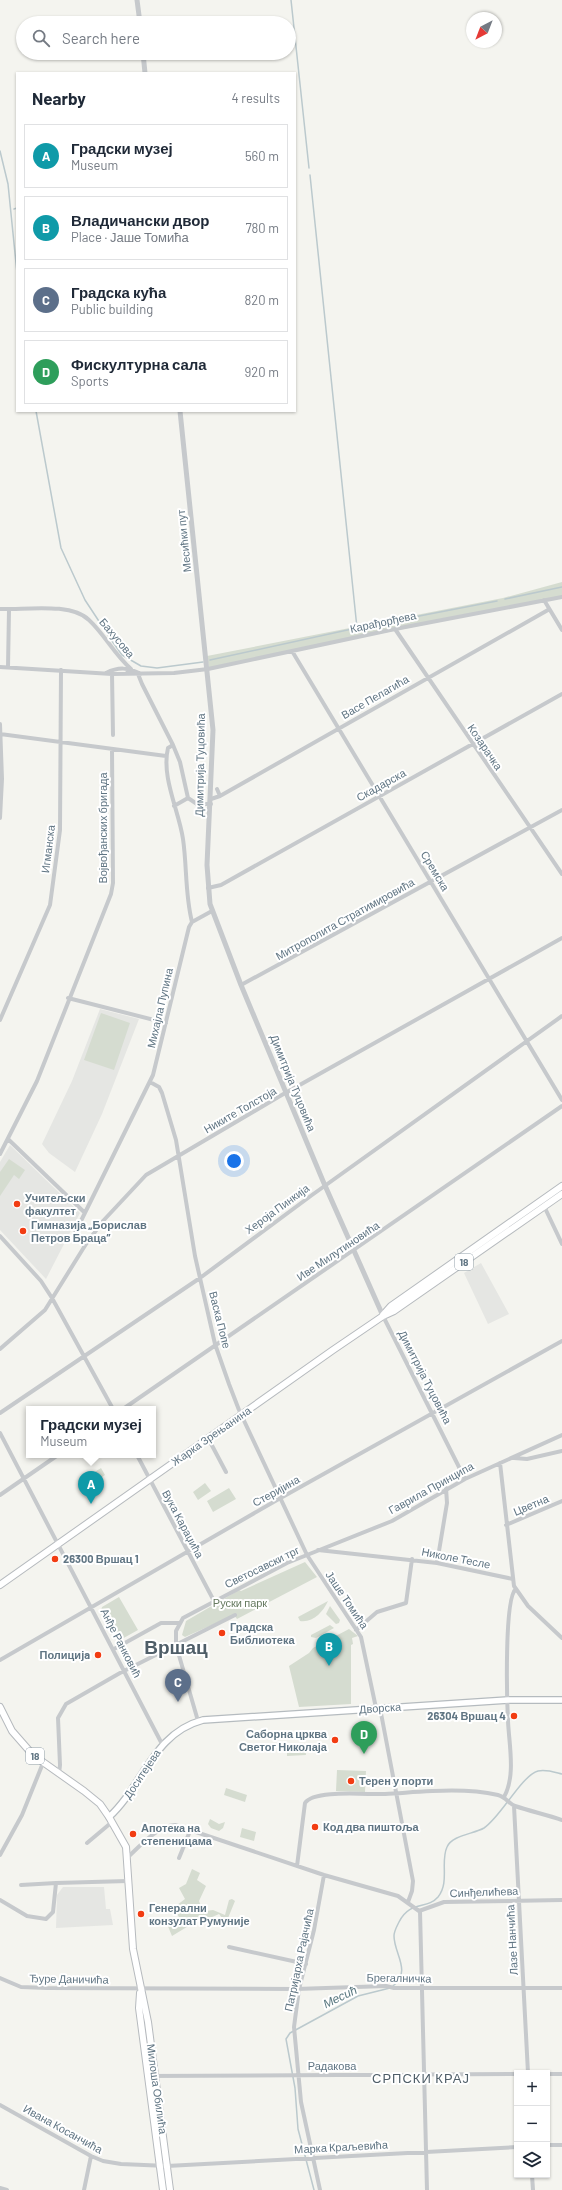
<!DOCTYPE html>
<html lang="en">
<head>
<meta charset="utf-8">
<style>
  :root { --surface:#fff; --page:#f6f6f7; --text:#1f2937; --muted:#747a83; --line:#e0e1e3; --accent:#1a73e8 }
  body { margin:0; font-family:Barlow,sans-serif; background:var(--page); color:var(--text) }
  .controls { position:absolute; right:12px; bottom:12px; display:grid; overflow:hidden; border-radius:0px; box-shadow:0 1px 3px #0004 }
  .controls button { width:36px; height:36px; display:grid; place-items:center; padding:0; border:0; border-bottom:1px solid var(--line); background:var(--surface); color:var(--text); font:20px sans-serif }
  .compass { position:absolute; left:466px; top:12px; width:36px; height:36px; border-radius:50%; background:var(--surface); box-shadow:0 1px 3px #0004; rotate:222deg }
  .you { position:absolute; left:234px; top:1161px; width:14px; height:14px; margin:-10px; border:3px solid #fff; border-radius:50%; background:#1a73e8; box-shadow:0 0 0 6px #1a73e833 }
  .badge { display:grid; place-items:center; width:26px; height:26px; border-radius:50%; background:var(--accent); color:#fff; font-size:13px; font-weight:700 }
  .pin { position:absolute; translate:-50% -33px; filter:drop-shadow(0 1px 2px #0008) }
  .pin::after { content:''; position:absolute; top:21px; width:14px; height:12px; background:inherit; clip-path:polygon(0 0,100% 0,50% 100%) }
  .popup { position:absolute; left:26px; top:1406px; width:130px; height:52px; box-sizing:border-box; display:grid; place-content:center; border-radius:0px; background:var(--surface); filter:drop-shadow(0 1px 3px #0005); font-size:13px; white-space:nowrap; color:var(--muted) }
  .popup b { font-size:15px; color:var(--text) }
  .popup::after { content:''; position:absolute; left:50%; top:100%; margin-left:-8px; border:8px solid transparent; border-top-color:var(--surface) }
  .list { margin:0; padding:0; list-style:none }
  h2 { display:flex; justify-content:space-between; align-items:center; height:52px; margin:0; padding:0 16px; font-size:17px }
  h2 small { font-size:13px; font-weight:400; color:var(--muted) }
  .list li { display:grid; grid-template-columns:26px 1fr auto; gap:12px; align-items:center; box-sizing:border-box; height:64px; margin:0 8px 8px; padding:0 8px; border:1px solid var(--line); border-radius:0px }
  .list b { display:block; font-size:15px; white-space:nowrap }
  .list p { margin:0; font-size:13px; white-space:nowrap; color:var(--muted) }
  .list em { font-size:13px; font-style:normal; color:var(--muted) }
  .icon { flex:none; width:22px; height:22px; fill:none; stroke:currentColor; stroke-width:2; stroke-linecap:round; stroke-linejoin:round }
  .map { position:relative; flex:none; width:562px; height:2190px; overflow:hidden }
  .search { position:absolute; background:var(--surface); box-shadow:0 1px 3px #0004; left:16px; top:16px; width:280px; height:44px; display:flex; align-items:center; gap:10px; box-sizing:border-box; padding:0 14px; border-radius:22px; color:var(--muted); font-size:15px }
  .panel { position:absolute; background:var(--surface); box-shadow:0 1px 3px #0004; left:16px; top:72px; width:280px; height:340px; border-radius:0px }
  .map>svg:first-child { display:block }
</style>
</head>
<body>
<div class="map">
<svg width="562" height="2190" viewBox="0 0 562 2190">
  <rect width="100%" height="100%" fill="#f4f4ef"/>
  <path fill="#e5e6e3" d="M100 1009 139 1019 102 1114 75 1172 49 1153 42 1144 72 1081Z
    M10 1145 80 1213 46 1279 0 1230V1162Z
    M481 1263 509 1314 488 1324 464 1273Z
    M63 1887H104L106 1909H110L113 1925 56 1928 57 1895Z"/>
  <path fill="#d5dcd0" d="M562 582V597L209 668 207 656 503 598Z
    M101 1013 130 1023 114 1070 84 1060Z
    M9 1159 25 1170 19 1179 14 1175 0 1196V1172Z
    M101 1468 105 1475 87 1487 82 1480Z
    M205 1483 211 1491 198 1500 193 1492Z
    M229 1488 236 1499 213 1512 207 1501Z
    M305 1562 317 1577 237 1619 234 1615 185 1637 182 1635 186 1621 239 1590 241 1591Z
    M119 1597 138 1630 120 1640 116 1638 101 1611 102 1607Z
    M328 1601C323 1612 313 1623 300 1621L298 1617Z
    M330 1606 340 1620 339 1623 336 1624 326 1614Z
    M330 1625 334 1628 316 1638 311 1637V1635Z
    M349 1629 358 1636 352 1638 353 1644 351 1645V1704L299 1707 289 1666 309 1653 313 1648Z
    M305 1747 306 1755 287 1756V1747Z
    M337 1770 366 1771 365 1792 336 1791Z
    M226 1788 247 1795 245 1802 224 1795Z
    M210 1819 219 1824 225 1822 223 1828 219 1831 211 1828 208 1824Z
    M242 1828 256 1832 254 1841 240 1837Z
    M192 1869 200 1873 197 1880 206 1886 199 1901 201 1906 206 1911 213 1910 225 1915 229 1900 232 1899 235 1901 226 1923 219 1914 203 1921 200 1919 172 1936 167 1924 179 1917 173 1908 185 1899 179 1888 186 1884Z"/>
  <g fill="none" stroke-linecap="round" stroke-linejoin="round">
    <path stroke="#bbc9cd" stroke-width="1.5" d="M291 0 309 168
      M0 151 8 184 17 273
      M310 175 357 628
      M14 209 17 208
      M36 411 61 548 85 600 112 641 122 655 141 666 157 668 203 662
      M505 599 562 587
      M210 660 352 629 497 601
      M393 1986C412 1971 394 1954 394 1936 394 1931 397 1926 399 1922 410 1900 427 1910 438 1897 450 1882 440 1862 447 1847 452 1835 474 1834 484 1828 501 1817 521 1776 538 1771 546 1769 554 1772 562 1774
      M314 2190 298 2129 295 2088 286 2039 290 2033 358 1996 390 1988"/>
    <g stroke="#b5bbbf" stroke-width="8">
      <path id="secondary" d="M109 1817C143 1786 153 1733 203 1720L508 1700H562"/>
    </g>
    <g stroke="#b6babe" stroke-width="8">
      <path id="primary" d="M383 1315 391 1306 562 1186
        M0 1585 333 1350 383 1316 394 1311 562 1194
        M0 1707 12 1731 33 1755 84 1791 100 1804 109 1817 126 1847 133 1949 148 2022 170 2190
        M140 1993 139 2008 163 2190"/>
    </g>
    <path stroke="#c6c9cc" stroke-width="4" d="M544 600 562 630
      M0 609C24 610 71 602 89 620 105 635 114 654 131 669L126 674
      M395 629 562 874
      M292 651 562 1100
      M0 667 112 674 174 673 208 669 395 629 562 597
      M8 667 9 610
      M106 673C118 667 128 667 141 674
      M112 674 113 735
      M138 674 142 684 173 745 180 762 188 798 197 804H211
      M0 724 2 779 0 818
      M0 734 166 756
      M217 789 220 796
      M211 799 220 796 548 610
      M174 806 188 798
      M208 888 221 885 562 694
      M192 922 212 911
      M241 985 562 810
      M68 998 166 1023
      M0 1020 50 905 60 830 61 670
      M150 1082 159 1087 162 1093 176 1140 195 1256 215 1344 229 1384 239 1410 307 1555 361 1637 376 1708
      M9 1140 84 1212
      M0 1154 37 1081 111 894 113 883 112 749
      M544 1206 562 1244
      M0 1236 41 1281 52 1298 113 1409
      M86 1244 74 1235 153 1075 189 927 192 922C185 895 187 866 183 839 179 811 161 777 168 748L173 745
      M383 1316 465 1479
      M0 1349 45 1310 86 1244 103 1221 146 1175 280 1096 562 938
      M123 1409 562 1106
      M0 1413 200 1278 312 1195 562 1016
      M0 1433 162 1744
      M208 1438 226 1472
      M137 1455 214 1601
      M514 1458 527 1459 562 1451
      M500 1463 514 1586 528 1606 562 1638
      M0 1495 58 1455
      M506 1525 562 1501
      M318 1550 437 1563 513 1579
      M437 1563 447 1503 446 1488
      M356 1630 377 1612 406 1603 412 1559
      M114 1649 161 1623H179
      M0 1660 277 1500 562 1341
      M380 1708 413 1881 412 1891 408 1902
      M198 1721 176 1645V1631L183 1618 287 1563 392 1521 465 1479 562 1435
      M59 1774 60 1765 58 1718 66 1704 120 1673 235 1615
      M504 1797C516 1776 509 1744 508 1721 507 1702 504 1597 516 1589
      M514 1806 528 2073
      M87 1843 112 1822
      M0 1855 22 1815 43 1763
      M128 1857C140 1846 157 1826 175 1825L324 1875 398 1896 419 1911 444 1902 562 1900
      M179 1858 190 1831
      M297 1866 305 1803C314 1789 369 1795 385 1794 422 1792 461 1787 498 1795 506 1797 509 1804 515 1806 530 1811 547 1815 562 1820
      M21 1885 56 1883
      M0 1900 27 1916 46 1919 53 1912 56 1883 128 1881
      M420 1911 427 2190
      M229 1947 306 1964
      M0 1978 21 1987 47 1988 296 1989 386 1986 394 1988H562
      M547 2074H562
      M148 2076 517 2074
      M0 2105 91 2156 103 2161 121 2164 167 2166 517 2147
      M547 2145H562
      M532 2175 533 2190
      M0 2188 7 2190
      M84 2190 91 2156
      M320 2190 301 2102 294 2027 299 1989 314 1930 324 1875"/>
    <path stroke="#c6c9cc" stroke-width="5" d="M137 0 140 23
      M143 53 145 73
      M180 411 213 730 207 865 210 904 241 985 323 1181 383 1316"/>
    <use href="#secondary" stroke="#fff" stroke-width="5.5"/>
    <use href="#primary" stroke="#fff" stroke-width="6"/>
  </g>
  <g fill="#f23c12" stroke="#fff" stroke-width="1.5">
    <circle cx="17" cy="1204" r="4"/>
    <circle cx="23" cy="1231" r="4"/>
    <circle cx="55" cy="1559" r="4"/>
    <circle cx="222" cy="1633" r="4"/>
    <circle cx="98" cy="1655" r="4"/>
    <circle cx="514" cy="1716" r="4"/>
    <circle cx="335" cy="1740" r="4"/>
    <circle cx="351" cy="1781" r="4"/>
    <circle cx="315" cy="1827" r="4"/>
    <circle cx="133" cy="1834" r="4"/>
    <circle cx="141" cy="1914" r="4"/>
  </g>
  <g text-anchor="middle" stroke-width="4" stroke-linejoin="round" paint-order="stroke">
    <g fill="#fff" stroke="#909ea8" stroke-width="1">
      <rect x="455" y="1254" width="18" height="16" rx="3"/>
      <rect x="26" y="1748" width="18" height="16" rx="3"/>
    </g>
    <g font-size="10" font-weight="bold" fill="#607583">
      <text x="464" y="1266">18</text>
      <text x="35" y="1760">18</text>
    </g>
    <g font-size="11" fill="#607583" stroke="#fff">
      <text transform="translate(184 541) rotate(-96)" y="4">Месићки пут</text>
      <text transform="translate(383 622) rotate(-12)" y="4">Карађорђева</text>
      <text transform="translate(117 638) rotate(50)" y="4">Бахусова</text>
      <text transform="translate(375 697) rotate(-30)" y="4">Васе Пелагића</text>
      <text transform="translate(485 747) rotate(56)" y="4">Козарачка</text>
      <text transform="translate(200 765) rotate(-89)" y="4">Димитрија Туцовића</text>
      <text transform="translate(381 785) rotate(-29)" y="4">Скадарска</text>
      <text transform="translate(103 828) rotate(-90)" y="4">Војвођанских бригада</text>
      <text transform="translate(48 849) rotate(-83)" y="4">Игманска</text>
      <text transform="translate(435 871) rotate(59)" y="4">Сремска</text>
      <text transform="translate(345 919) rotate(-29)" y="4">Митрополита Стратимировића</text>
      <text transform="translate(160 1008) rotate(-77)" y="4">Михајла Пупина</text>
      <text transform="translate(293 1083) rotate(68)" y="4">Димитрија Туцовића</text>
      <text transform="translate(240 1110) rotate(-30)" y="4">Никите Толстоја</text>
      <text transform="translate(277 1209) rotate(-36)" y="4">Хероја Пинкија</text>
      <text transform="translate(338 1251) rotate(-34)" y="4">Иве Милутиновића</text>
      <text transform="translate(220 1320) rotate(76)" y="4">Васка Попе</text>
      <text transform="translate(425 1377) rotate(63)" y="4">Димитрија Туцовића</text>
      <text transform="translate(211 1436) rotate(-35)" y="4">Жарка Зрењанина</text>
      <text transform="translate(431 1488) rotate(-29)" y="4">Гаврила Принципа</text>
      <text transform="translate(276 1491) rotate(-29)" y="4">Стеријина</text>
      <text transform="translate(531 1505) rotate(-23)" y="4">Цветна</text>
      <text transform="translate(183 1524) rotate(62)" y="4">Вука Караџића</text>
      <text transform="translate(456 1558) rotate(11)" y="4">Николе Тесле</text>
      <text transform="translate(262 1567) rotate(-26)" y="4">Светосавски трг</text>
      <text transform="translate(347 1600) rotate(56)" y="4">Јаше Томића</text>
      <text transform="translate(121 1643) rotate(63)" y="4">Анђе Ранковић</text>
      <text transform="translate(380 1708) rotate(-4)" y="4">Дворска</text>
      <text transform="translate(142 1774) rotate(-56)" y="4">Доситејева</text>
      <text transform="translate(484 1892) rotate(-2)" y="4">Синђелићева</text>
      <text transform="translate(512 1940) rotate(-93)" y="4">Лазе Нанчића</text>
      <text transform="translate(299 1960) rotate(-78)" y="4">Патријарха Рајачића</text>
      <text transform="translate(399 1978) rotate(1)" y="4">Брегалничка</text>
      <text transform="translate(69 1979) rotate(1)" y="4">Ђуре Даничића</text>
      <text x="332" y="2070">Радакова</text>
      <text transform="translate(157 2089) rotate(82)" y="4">Милоша Обилића</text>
      <text transform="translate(63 2129) rotate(29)" y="4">Ивана Косанчића</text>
      <text transform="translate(341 2147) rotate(-3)" y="4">Марка Краљевића</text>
    </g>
    <g font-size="11" font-weight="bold" fill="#607583" stroke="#fff" text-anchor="start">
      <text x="25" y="1202">Учитељски<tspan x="25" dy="13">факултет</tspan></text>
      <text x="31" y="1229">Гимназија „Борислав<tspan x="31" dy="13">Петров Браца”</tspan></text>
      <text x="63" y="1563">26300 Вршац 1</text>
      <text x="230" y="1631">Градска<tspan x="230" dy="13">Библиотека</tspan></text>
      <text x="90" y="1659" text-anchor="end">Полицијa</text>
      <text x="506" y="1720" text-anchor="end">26304 Вршац 4</text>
      <text x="327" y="1738" text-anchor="end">Саборна црква<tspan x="327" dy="13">Светог Николаја</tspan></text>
      <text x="359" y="1785">Терен у порти</text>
      <text x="323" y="1831">Код два пиштоља</text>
      <text x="141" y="1832">Апотека на<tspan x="141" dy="13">степеницама</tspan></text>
      <text x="149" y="1912">Генерални<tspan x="149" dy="13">конзулат Румуније</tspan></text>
    </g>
    <g font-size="11" fill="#667a60" stroke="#fff">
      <text x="240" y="1607">Руски парк</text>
    </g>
    <g font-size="12" font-style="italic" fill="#5b7981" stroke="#fff">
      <text transform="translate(340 1997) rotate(-26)" y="4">Месић</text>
    </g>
    <g font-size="13" letter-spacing="1" fill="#4f5e68" stroke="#fff">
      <text x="421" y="2083">СРПСКИ КРАЈ</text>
    </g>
    <g font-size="19" font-weight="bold" fill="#4f5e68" stroke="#fff">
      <text x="176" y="1654">Вршац</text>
    </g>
  </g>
</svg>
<div class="controls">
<button>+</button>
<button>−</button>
<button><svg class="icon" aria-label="layers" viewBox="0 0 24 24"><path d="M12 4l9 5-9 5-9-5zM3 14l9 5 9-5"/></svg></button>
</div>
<svg class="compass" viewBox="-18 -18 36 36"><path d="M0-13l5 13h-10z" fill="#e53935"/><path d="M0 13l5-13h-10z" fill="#747a83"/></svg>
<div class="you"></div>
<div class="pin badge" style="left:91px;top:1504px;background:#0f9aa8">A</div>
<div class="popup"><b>Градски музеј</b>Museum</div>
<div class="pin badge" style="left:329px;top:1666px;background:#0f9aa8">B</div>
<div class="pin badge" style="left:178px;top:1702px;background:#5c6f8a">C</div>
<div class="pin badge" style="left:364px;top:1754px;background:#2e9e5b">D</div>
<div class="search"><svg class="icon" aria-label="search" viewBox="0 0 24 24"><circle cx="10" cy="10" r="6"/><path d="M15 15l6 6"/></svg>Search here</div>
<section class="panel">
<h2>Nearby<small>4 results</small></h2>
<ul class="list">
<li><span class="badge" style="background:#0f9aa8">A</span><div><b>Градски музеј</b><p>Museum</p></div><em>560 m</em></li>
<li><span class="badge" style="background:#0f9aa8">B</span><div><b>Владичански двор</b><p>Place · Јаше Томића</p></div><em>780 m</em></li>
<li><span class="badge" style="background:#5c6f8a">C</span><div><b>Градска кућа</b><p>Public building</p></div><em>820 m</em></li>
<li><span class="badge" style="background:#2e9e5b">D</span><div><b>Фискултурна сала</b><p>Sports</p></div><em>920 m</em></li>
</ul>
</section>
</div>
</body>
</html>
